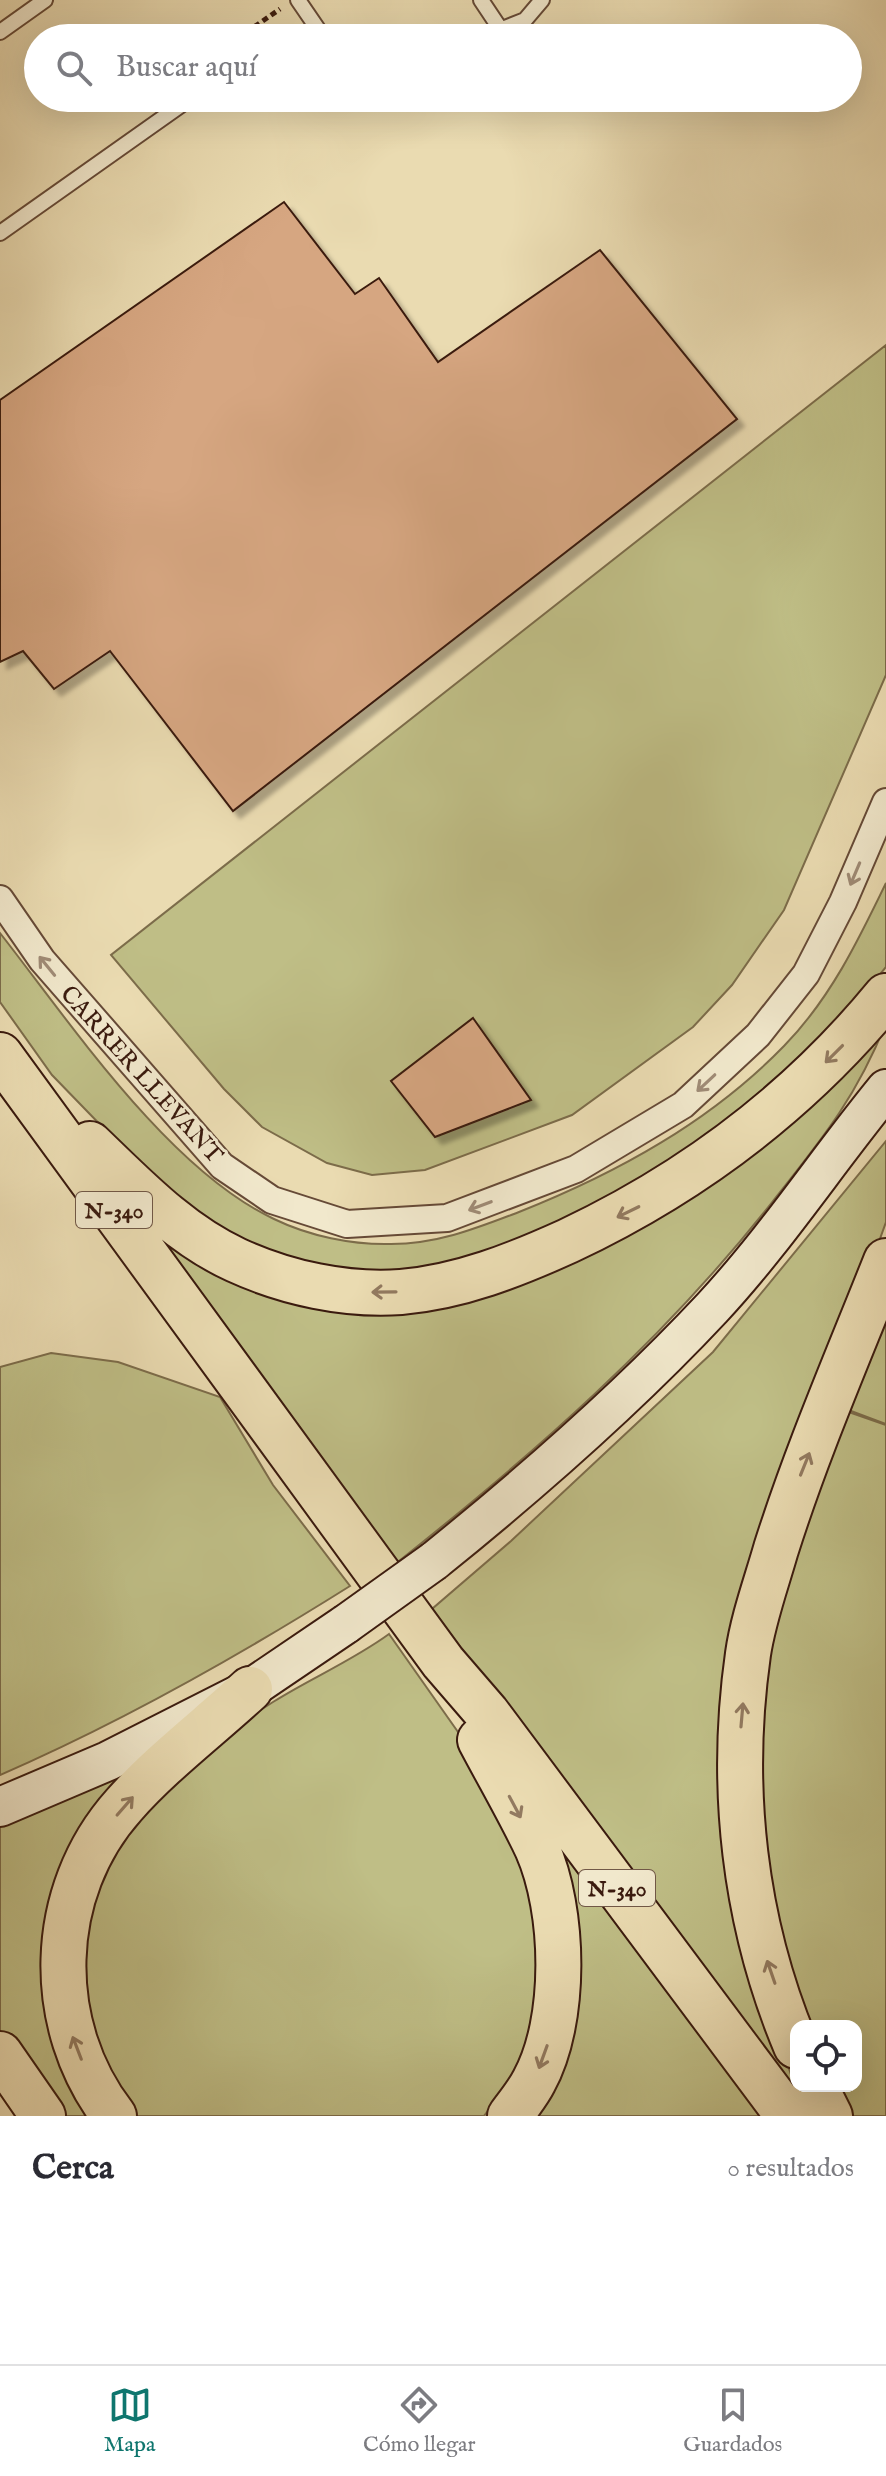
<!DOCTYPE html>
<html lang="es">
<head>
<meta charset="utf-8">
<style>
  :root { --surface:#fff; --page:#f2f2f3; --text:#2b2b33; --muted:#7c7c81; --line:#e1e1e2; --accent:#0f766e }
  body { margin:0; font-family:"IM FELL English",serif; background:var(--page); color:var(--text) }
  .controls { position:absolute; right:24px; bottom:24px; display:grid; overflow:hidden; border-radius:16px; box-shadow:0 8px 32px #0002 }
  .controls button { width:72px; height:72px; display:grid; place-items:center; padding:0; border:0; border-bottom:2px solid var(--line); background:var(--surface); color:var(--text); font:40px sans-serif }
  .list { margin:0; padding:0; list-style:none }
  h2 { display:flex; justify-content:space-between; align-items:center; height:104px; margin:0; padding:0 32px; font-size:34px }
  h2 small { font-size:26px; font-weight:400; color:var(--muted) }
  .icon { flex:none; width:44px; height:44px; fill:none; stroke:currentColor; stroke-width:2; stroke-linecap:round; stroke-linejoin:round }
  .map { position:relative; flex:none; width:886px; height:2116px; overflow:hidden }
  .search { position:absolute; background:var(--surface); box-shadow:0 8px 32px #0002; left:24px; right:24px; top:24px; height:88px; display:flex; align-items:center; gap:20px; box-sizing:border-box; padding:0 28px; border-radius:44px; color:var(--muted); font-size:30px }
  .sheet { height:248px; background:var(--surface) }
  nav { display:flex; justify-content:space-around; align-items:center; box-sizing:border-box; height:112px; border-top:2px solid var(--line); background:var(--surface); font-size:22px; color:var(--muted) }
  nav a { display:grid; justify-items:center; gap:4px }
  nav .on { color:var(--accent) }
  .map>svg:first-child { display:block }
</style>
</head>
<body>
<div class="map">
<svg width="886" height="2116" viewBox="0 0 886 2116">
  <defs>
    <filter id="shadow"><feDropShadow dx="7" dy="7" stdDeviation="2" flood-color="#0004"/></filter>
  </defs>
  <rect width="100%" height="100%" fill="#eadbb1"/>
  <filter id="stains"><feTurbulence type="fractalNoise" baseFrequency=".0025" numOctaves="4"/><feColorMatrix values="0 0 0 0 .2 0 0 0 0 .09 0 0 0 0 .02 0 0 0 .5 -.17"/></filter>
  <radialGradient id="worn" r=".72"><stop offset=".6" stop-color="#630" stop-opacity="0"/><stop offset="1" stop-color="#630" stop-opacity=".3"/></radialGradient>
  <path fill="#bfbe86" stroke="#7c6c4a" stroke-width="2" d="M886 345V675L784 910 732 985 693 1027 572 1115 425 1170 372 1175 327 1163 262 1127 224 1089 111 955Z
    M886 883V967L825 1042 678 1160 538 1236 428 1272 337 1274 226 1235 147 1173 52 1075 0 1002V933C72 1025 169 1170 274 1219 309 1236 352 1245 391 1244 438 1244 477 1228 519 1212 617 1173 710 1122 784 1046 830 999 858 941 886 883Z
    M886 1023C856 1098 822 1139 773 1201 663 1341 533 1455 394 1565L127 1201 245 1279 536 1277Z
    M886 1141V1222L746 1611 759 1983 802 2106 432 1609 511 1541 713 1352Z
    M886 1305V1424L843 1408Z
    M51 1353 118 1362 220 1397 273 1485 350 1586C237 1657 122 1722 0 1775V1367Z
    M843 1410 886 1425V2116H846L829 2086H856V2026H805L761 1878V1673L773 1609Z
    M389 1634 458 1732 496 1797 533 1881 545 1980 521 2071 484 2116H134C113 2077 87 2037 83 1993 71 1862 172 1766 273 1702 311 1678 352 1661 389 1634Z
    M154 1753 67 1874 104 2116H56L0 2035V1822Z
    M548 1821 760 2116H526Z"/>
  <path fill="#d6a681" stroke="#3a1a0e" stroke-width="2" filter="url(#shadow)" d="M284 202 355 294 379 278 438 362 600 250 737 419 233 811 110 651 54 689 23 651 0 662V400Z
    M473 1018 531 1100 435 1137 391 1081Z"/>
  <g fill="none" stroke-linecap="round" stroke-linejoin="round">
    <g stroke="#664a37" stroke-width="18">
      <path id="service" d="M298 0 324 38
        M481 0 501 30
        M0 32 45 0
        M480 38 525 20 542 0
        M0 233 191 98"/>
    </g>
    <g stroke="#664a37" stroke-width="30">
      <path id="minor" d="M0 899 42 960 222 1166 272 1200 347 1224 447 1218 576 1169 683 1105 758 1035 806 974 843 902 886 802"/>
    </g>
    <g stroke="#3a1a0e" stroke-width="42">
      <path id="secondary" d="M434 1561C532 1482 626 1400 712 1308 776 1239 827 1161 886 1089
        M0 1807 108 1761 250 1689 346 1624"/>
    </g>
    <g stroke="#3a1a0e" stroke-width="48">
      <path id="trunk" d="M0 1055 443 1662 487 1713 788 2116
        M90 1144C134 1186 179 1234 236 1260 286 1283 346 1296 401 1292 460 1287 515 1265 568 1241 691 1183 799 1102 886 996
        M480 1740C499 1776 520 1812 537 1848 565 1911 567 2021 534 2081 528 2093 518 2105 510 2116
        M796 2046C744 1922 729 1787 748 1654 753 1619 766 1584 776 1549 807 1451 848 1357 886 1261
        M0 2054 43 2116
        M815 2086 830 2116
        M114 2116C44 2026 46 1892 124 1805 161 1763 209 1727 250 1689"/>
    </g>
    <path stroke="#3a1a0e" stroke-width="5" stroke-dasharray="6 4" stroke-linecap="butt" d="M238 38 280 9"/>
    <use href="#service" stroke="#f1e8cc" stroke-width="14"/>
    <use href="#minor" stroke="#f1e8cc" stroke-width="26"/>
    <use href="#secondary" stroke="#f1e8cc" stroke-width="38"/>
    <use href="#trunk" stroke="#eadbb1" stroke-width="44"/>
    <g stroke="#3a1a0e" stroke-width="42" stroke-linecap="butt">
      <path id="secondary-bridge" d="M346 1624 434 1561"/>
    </g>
    <use href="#secondary-bridge" stroke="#f1e8cc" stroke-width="38"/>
  </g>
  <defs><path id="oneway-shaft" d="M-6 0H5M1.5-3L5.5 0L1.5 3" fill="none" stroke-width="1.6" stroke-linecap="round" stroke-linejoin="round" transform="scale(2)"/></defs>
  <g stroke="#9f8b76">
    <use href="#oneway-shaft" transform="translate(855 874) rotate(113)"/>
    <use href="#oneway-shaft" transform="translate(47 966) rotate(-129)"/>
    <use href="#oneway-shaft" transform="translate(706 1083) rotate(137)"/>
    <use href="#oneway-shaft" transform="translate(480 1206) rotate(159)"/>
  </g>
  <g stroke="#927a60">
    <use href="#oneway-shaft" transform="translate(834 1054) rotate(135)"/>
    <use href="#oneway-shaft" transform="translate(628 1212) rotate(154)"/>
    <use href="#oneway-shaft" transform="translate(384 1292) rotate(179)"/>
    <use href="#oneway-shaft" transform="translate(805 1464) rotate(-68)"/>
    <use href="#oneway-shaft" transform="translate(742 1715) rotate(-85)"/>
    <use href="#oneway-shaft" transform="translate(125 1806) rotate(-49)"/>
    <use href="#oneway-shaft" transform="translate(515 1807) rotate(62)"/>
    <use href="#oneway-shaft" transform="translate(771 1972) rotate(-109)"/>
    <use href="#oneway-shaft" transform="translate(77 2048) rotate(-111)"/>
    <use href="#oneway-shaft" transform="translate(543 2057) rotate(110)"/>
  </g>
  <g text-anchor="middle" stroke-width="6" stroke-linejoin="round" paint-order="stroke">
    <g fill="#f1e8cc" stroke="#715847" stroke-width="2">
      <rect x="76" y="1192" width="76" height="36" rx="6"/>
      <rect x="579" y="1870" width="76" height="36" rx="6"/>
    </g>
    <g font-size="22" font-weight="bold" fill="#3a1a0e">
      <text x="114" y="1218">N-340</text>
      <text x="617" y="1896">N-340</text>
    </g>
    <g font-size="24" fill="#3a1a0e" stroke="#f1e8cc">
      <text transform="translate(142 1074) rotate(48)" y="8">CARRER LLEVANT</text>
    </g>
  </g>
  <rect width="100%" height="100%" filter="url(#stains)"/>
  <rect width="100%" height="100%" fill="url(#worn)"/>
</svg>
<div class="controls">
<button><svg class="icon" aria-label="locate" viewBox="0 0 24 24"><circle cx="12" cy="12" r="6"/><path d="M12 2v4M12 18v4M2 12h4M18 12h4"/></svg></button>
</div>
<div class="search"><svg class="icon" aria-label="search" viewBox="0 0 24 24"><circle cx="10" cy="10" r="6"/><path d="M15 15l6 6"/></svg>Buscar aquí</div>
</div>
<section class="sheet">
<h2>Cerca<small>0 resultados</small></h2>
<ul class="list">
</ul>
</section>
<nav>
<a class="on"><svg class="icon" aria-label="map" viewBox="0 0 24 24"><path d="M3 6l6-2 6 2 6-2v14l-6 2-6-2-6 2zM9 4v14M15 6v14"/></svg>Mapa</a>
<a><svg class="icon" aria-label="directions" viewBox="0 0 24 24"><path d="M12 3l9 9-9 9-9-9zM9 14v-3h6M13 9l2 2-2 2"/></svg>Cómo llegar</a>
<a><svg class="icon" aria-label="saved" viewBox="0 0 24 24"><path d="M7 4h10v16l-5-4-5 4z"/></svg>Guardados</a>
</nav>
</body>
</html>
